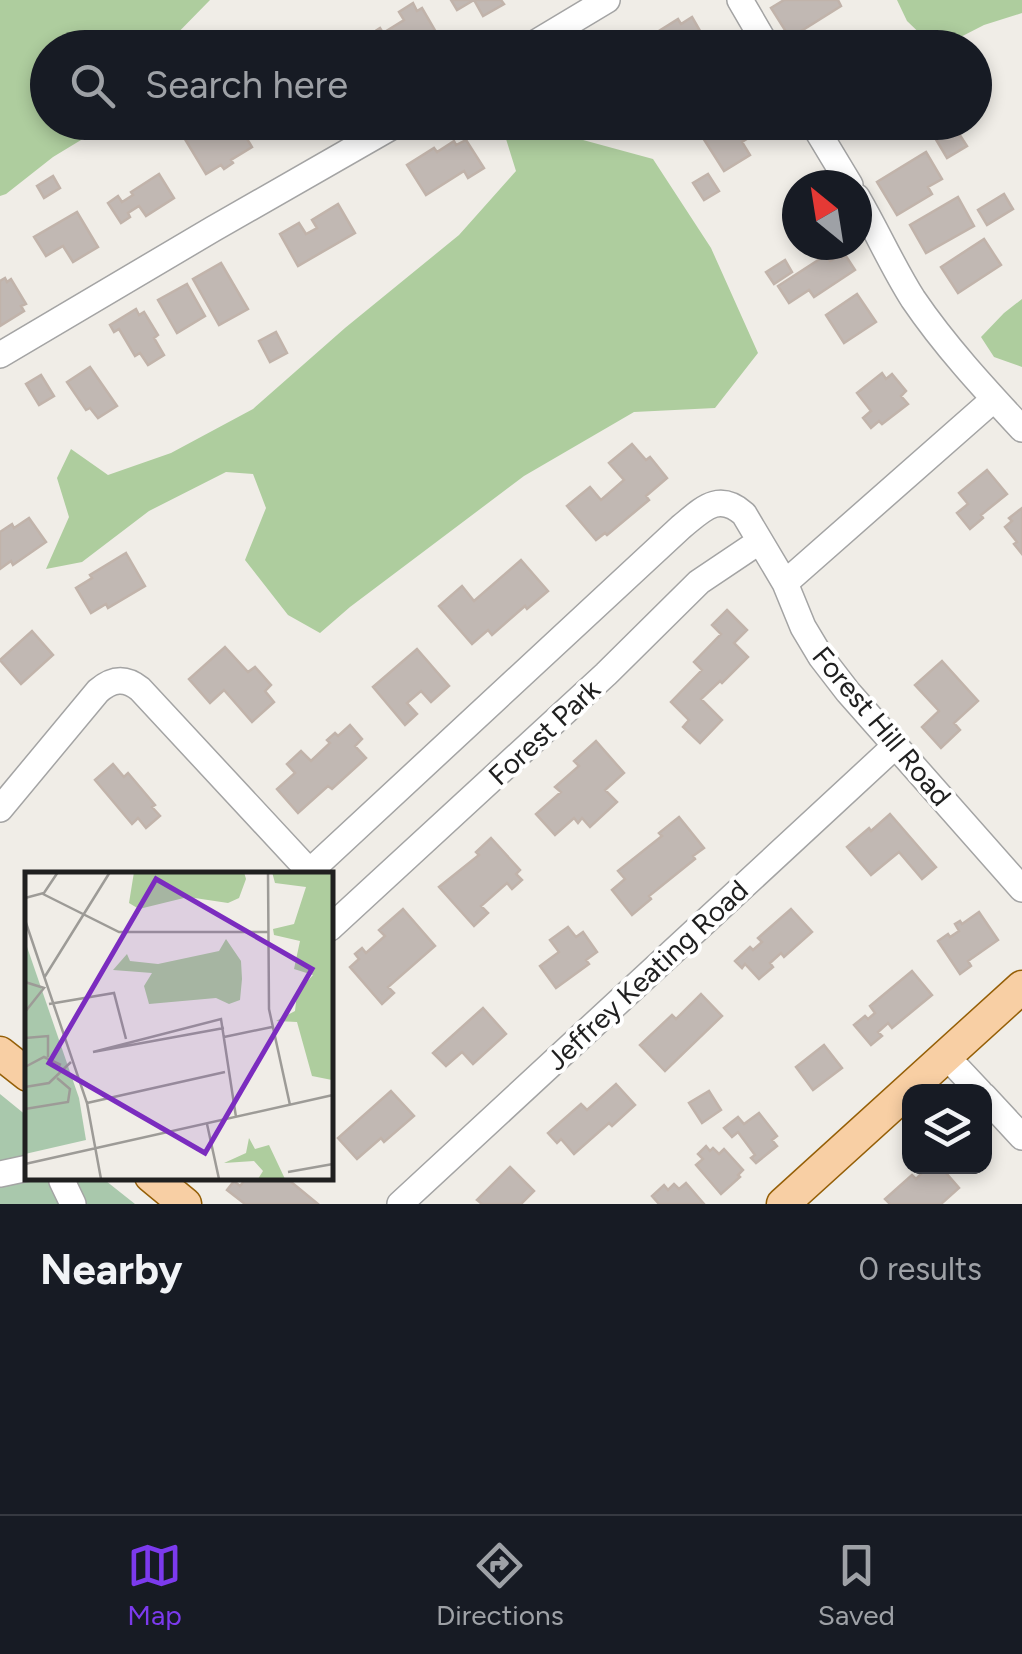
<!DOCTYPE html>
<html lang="en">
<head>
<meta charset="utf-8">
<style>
  :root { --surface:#171b24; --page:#20242c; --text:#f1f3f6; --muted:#9ea1a6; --line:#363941; --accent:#7c3aed }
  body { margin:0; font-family:Figtree,sans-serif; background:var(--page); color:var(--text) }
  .controls { position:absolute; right:30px; bottom:30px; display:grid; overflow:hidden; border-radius:20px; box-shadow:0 5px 15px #0003 }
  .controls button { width:90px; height:90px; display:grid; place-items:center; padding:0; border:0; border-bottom:2px solid var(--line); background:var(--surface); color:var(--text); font:50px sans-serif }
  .compass { position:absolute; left:782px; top:170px; width:90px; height:90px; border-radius:50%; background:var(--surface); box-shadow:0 5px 15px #0003; rotate:330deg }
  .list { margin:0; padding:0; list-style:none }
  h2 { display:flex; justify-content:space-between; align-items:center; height:130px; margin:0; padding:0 40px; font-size:42px }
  h2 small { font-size:32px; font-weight:400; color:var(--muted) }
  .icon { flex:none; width:55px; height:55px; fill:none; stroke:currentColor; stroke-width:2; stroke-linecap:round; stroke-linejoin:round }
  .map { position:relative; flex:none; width:1022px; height:1204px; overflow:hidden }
  .search { position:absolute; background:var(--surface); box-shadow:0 5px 15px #0003; left:30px; right:30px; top:30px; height:110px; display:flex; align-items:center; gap:25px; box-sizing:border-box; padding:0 35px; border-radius:55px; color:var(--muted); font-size:38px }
  .sheet { height:310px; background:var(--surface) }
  nav { display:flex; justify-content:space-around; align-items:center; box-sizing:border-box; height:140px; border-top:2px solid var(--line); background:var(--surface); font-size:28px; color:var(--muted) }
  nav a { display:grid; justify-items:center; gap:5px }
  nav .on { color:var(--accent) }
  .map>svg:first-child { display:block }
</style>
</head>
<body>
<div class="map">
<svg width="1022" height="1204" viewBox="0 0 1022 1204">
  <rect width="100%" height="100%" fill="#f0ede7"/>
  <path fill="#aecd9e" d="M0 0H210L164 47 48 48V122L109 123 53 157 6 194 0 196Z
    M897 0H1022V13L984 25 941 47H934L907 21Z
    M501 123H554L572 137 653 159 711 248 758 353 715 408 634 412 524 476 350 607 320 633 288 615 245 560 266 508 253 474 226 472 149 511 82 562 46 569 69 517 57 478 71 449 108 475 171 453 253 409 345 328 459 235 516 171Z
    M1022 299V367L994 357 981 337 1004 313Z"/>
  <path fill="#a9c8ac" d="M0 1094 27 1116 28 1176 101 1177 135 1204H0Z"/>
  <path fill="#c1b8b3" stroke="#c1b3aa" stroke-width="2.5" d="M451 0H501L504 4 483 16 474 0 457 10Z
    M784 0H838L841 6 790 38 771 8Z
    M413 3 417 11 422 8 436 32 421 41 419 38 411 43 413 48H369L363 39 380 28 383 33 404 20 399 12Z
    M692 17 703 36 690 43 693 48H669L659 31 678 19 681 24Z
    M205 122H237L252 147 231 160 233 163 224 169 221 165 206 174 183 136Z
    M710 122H764L767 126 742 142 750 155 724 171 698 130Z
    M954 126 967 146 947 158 935 138Z
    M466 140 484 168 468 178 464 171 426 195 407 165 434 148 437 152 454 141 456 145Z
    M926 152 942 179 928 187 932 194 897 215 877 182Z
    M159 174 174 198 146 216 139 206 128 213 130 217 121 223 108 203 118 196 122 202 133 195 131 192Z
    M708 174 719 191 704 200 693 183Z
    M53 176 60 188 44 198 37 186Z
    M1004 194 1013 209 987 225 978 210Z
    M958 197 974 226 926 253 910 225Z
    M338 204 355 233 298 266 280 234 299 223 306 234 317 228 312 220Z
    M77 212 98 247 73 262 63 246 46 256 34 237Z
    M984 239 1001 265 958 293 941 267Z
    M826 255 830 261 840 255 842 258 846 256 855 270 814 297 809 290 789 303 778 286Z
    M785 260 792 272 774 284 766 272Z
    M221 263 248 309 219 325 193 279Z
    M5 278 7 282 11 279 26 304 21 306 24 311 0 326V281Z
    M187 284 205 316 177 333 158 300Z
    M857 294 876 322 844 343 826 315Z
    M136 309 139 315 144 312 158 335 154 338 164 355 148 365 140 353 135 356 119 329 114 332 110 325Z
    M276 332 287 353 270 362 259 341Z
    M90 367 117 406 98 418 90 408 86 410 67 382Z
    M882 373 886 379 892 374 906 391 901 396 908 404 882 424 879 421 871 428 863 418 871 411 857 393Z
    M41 375 54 396 39 405 26 384Z
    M632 444 646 460 650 457 667 478 646 496 649 500 607 535 605 533 596 540 567 506 590 487 601 500 624 480 609 463Z
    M987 470 1007 494 981 515 983 518 970 529 957 513 968 504 959 493Z
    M1022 508V554L1014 544 1017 542 1005 527 1012 521 1009 518Z
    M29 518 46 542 13 565 11 561 0 569V532L12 524 14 528Z
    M126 553 145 586 108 608 106 604 91 613 76 588 92 578 90 575Z
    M521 560 548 591 527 609 525 606 492 635 488 630 472 644 439 606 462 586 474 601Z
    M727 610 747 630 734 643 748 657 722 683 720 681 701 699 722 720 700 743 683 727 689 720 671 702 702 670 694 662 721 634 712 625Z
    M32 631 53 655 21 684 0 660Z
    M225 647 248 672 255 667 271 685 265 691 274 702 252 722 224 690 210 703 189 679Z
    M417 649 449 686 431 702 421 691 407 703 417 714 405 725 373 687Z
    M942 661 978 701 954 723 960 730 941 748 922 727 939 711 915 685Z
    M350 725 362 739 355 746 366 758 332 789 328 786 298 813 277 789 295 773 287 764 301 751 311 761 330 743 327 740 335 733 338 736Z
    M596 741 624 773 605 790 617 802 590 827 582 818 578 823 574 818 555 835 536 814 561 792 555 787 579 766 574 761Z
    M113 764 124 777 128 773 155 805 152 807 160 816 146 828 138 818 132 824 95 780Z
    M890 814 936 867 922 879 899 852 871 875 847 847 869 828 871 831Z
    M679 817 704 848 693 856 695 859 649 896 651 899 632 915 612 890 625 879 618 871 662 836 659 833Z
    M491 838 520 870 516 874 522 880 512 889 507 883 481 906 488 913 474 926 439 887 479 855 476 852Z
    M403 909 435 946 388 987 394 993 382 1004 350 967 359 959 355 954 362 948 366 953 385 936 379 930Z
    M791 909 812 932 784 957 781 953 770 963 773 967 759 979 745 964 742 968 735 961 750 947 753 950 762 942 758 938Z
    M979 912 998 940 968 961 971 966 960 974 938 941 948 934 950 937 959 931 955 924 960 921 962 924Z
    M568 927 576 937 583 932 597 952 586 960 589 964 556 988 540 966 559 952 550 940Z
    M912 971 932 995 892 1028 888 1023 878 1032 882 1036 871 1045 854 1025 865 1016 868 1019 875 1013 870 1006Z
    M701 994 722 1016 665 1071 640 1045 672 1015 676 1019Z
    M483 1008 506 1034 473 1064 462 1052 446 1066 433 1053Z
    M824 1045 842 1068 813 1090 796 1067Z
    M616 1084 635 1105 612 1126 609 1123 574 1154 561 1139 557 1143 548 1133 581 1104 587 1110Z
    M391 1091 414 1116 384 1142 381 1138 357 1159 338 1138Z
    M709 1091 721 1110 702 1123 689 1103Z
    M759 1113 777 1136 772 1140 777 1146 756 1163 751 1158 755 1155 738 1132 732 1137 724 1128 738 1117 744 1124Z
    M706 1146 710 1151 713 1148 719 1154 724 1149 743 1170 738 1175 740 1177 721 1194 696 1165 703 1159 698 1154Z
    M929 1166H940L959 1188 941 1204H890L885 1199 912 1175 916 1179Z
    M510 1167 534 1191 521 1204H482L477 1200Z
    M248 1176H278L280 1179 284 1176 318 1204H245L227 1190 234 1181 240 1186Z
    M686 1183 704 1204H659L652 1196 664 1185 668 1190 674 1184 679 1189Z"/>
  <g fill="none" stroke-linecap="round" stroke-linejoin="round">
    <g stroke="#a4a4a4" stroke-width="28">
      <path id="minor" d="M740 0 768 48
        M527 48 607 0
        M812 122 850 185
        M857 197C877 231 892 266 913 299 945 346 983 387 1022 429
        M0 355 213 229 400 122
        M785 583 994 399
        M0 809 98 691C112 679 125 677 140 689L310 872
        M307 874 681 527C702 510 718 491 744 514L785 583 803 627 821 657 848 692 1022 889
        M330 928 606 674 699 582 760 541
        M947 1057 980 1092
        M984 1096 1022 1137
        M0 1174 28 1168
        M66 1176 62 1181 73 1204
        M400 1204 895 746"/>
    </g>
    <g stroke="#955f07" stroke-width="35">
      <path id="major" d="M0 1053 28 1075
        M151 1176 185 1204
        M783 1204 1022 987"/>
    </g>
    <use href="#minor" stroke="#fff" stroke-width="25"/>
    <use href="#major" stroke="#f8cfa4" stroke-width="32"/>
  </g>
  <g text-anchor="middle" stroke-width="8" stroke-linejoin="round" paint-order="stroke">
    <g font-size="28" fill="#202020" stroke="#fff">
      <text transform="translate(882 726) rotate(50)" y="10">Forest Hill Road</text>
      <text transform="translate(544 732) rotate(-43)" y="10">Forest Park</text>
      <text transform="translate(647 975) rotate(-43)" y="10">Jeffrey Keating Road</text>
    </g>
  </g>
  <g transform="translate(25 872)">
    <rect width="308" height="308" fill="#f0ede7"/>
    <path d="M109 0H219L221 7 214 26 203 31 163 25 114 37 104 31ZM247 0H307V208L287 204 272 150 251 149 270 139 272 121 288 103 269 97 275 69 249 63 248 57 269 52 281 15 250 11ZM201 67 216 89 217 107 215 128 204 132 191 126 124 132 119 114 127 101 88 98 102 82 105 89 133 92 194 79ZM224 266 230 277 244 273 260 307H233L238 299 229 289 199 291 221 281Z" fill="#aecd9e"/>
    <path d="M0 69 54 226 61 268 0 282Z" fill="#a9c8ac"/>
    <path fill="none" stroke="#9d9b97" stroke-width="2.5" d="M243 0 244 137 265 233M18 22 94 60H244M0 26 19 21 33 0M0 48 62 231 76 307M19 106 85 0M0 110 19 116 0 140M24 132 89 121 101 167M199 165 247 155M0 166 23 164V185M68 180 196 147 211 245M68 180 199 156M0 195 19 185 36 193M0 215 24 211 46 190M62 231 200 200M0 237 43 230 45 217 32 206M182 252 194 307M0 292 308 223M263 300 308 292"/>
    <path fill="#7b2cbf" fill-opacity="0.15" stroke="#7b2cbf" stroke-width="5" d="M131 7 287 97 180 281 24 191Z"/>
    <rect width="308" height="308" fill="none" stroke="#202020" stroke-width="5"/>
  </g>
</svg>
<div class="controls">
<button><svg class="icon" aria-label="layers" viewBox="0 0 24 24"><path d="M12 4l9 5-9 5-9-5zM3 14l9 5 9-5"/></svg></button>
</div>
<svg class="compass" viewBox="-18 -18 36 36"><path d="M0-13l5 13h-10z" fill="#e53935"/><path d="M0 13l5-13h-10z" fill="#9ea1a6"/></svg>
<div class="search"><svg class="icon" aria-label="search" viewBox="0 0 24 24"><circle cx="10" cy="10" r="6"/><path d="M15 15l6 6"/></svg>Search here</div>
</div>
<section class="sheet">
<h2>Nearby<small>0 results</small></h2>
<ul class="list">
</ul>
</section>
<nav>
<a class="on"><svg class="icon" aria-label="map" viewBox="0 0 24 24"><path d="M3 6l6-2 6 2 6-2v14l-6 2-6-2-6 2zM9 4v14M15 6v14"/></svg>Map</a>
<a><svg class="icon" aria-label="directions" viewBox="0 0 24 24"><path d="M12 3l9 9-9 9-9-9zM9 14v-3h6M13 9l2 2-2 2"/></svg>Directions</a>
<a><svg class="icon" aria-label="saved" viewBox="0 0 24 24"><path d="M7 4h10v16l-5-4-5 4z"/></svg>Saved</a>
</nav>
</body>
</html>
